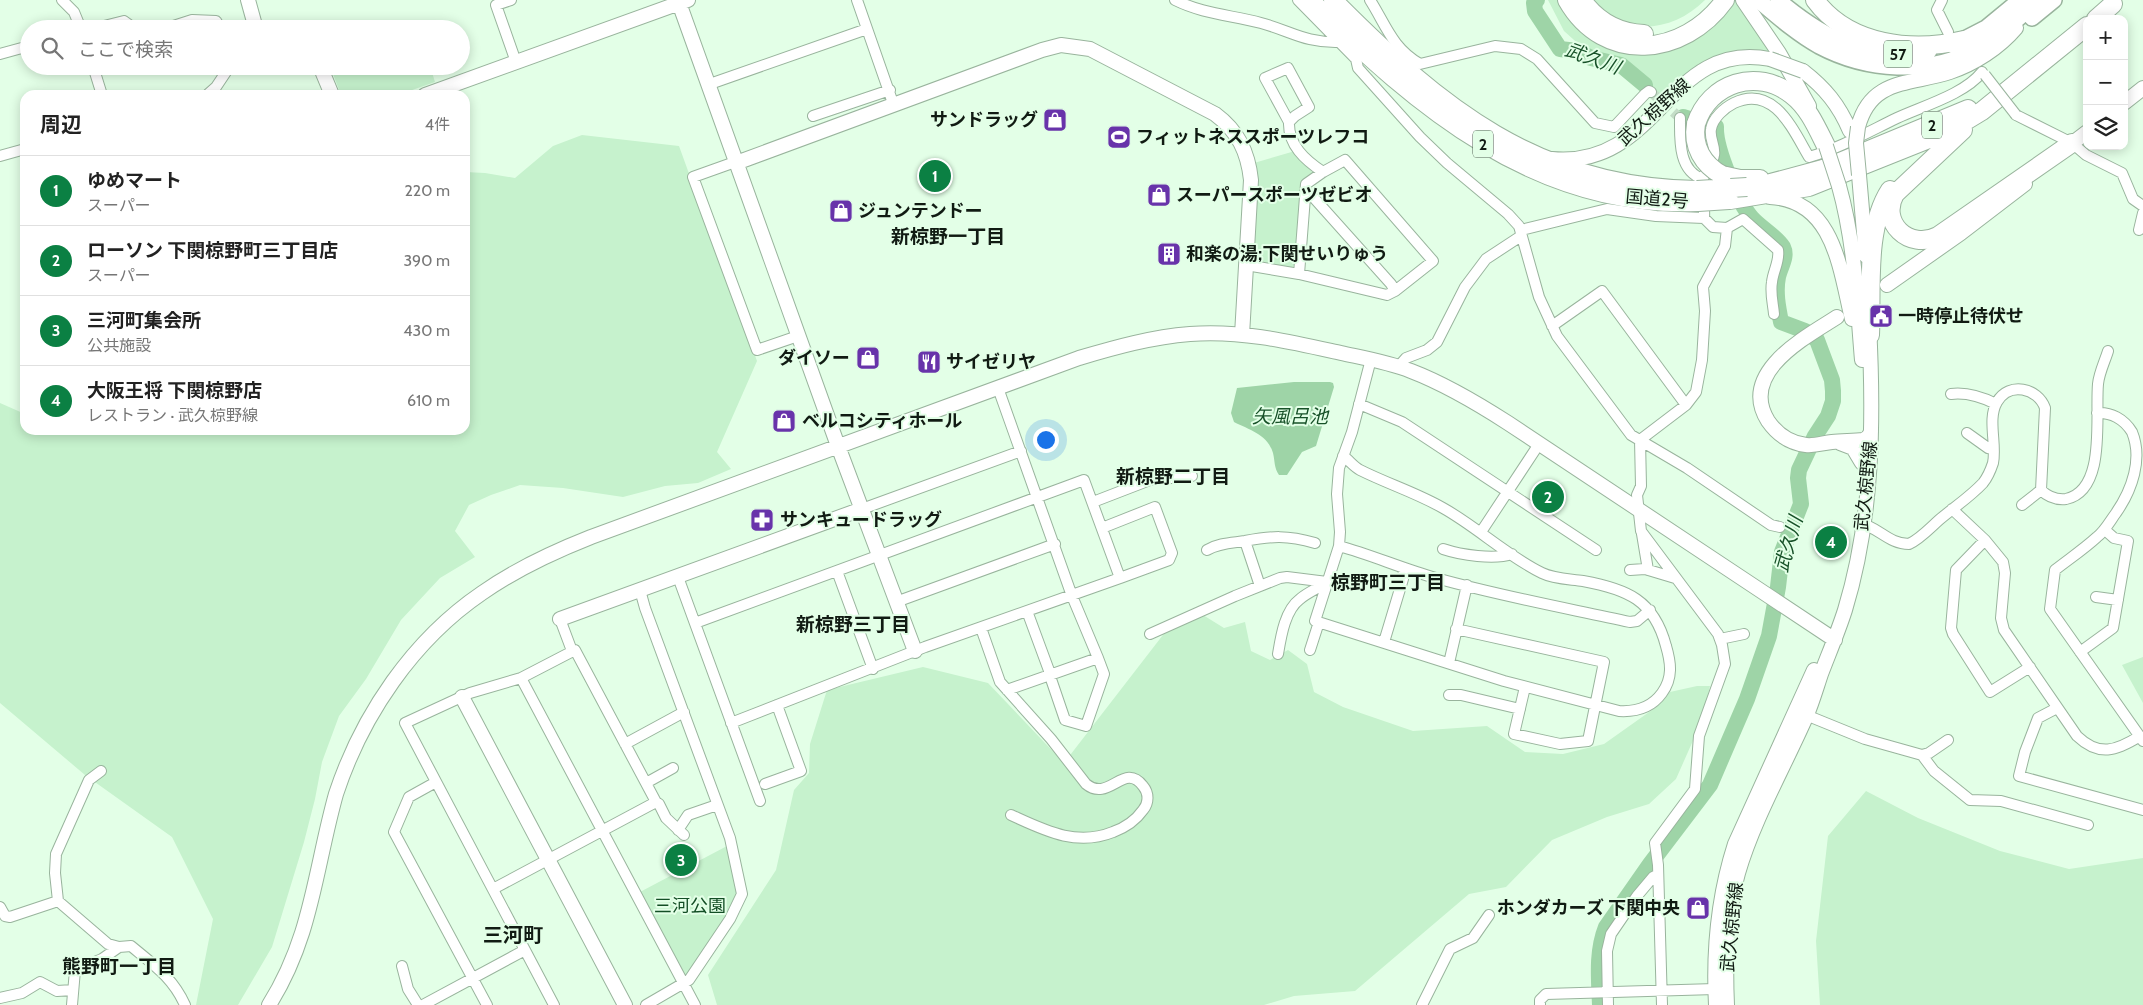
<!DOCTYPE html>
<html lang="ja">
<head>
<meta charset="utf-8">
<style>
  :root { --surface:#fff; --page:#f2f2f2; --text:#222; --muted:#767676; --line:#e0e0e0; --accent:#0b8043 }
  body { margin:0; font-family:Cabin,"Noto Sans JP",sans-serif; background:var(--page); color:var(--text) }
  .controls { position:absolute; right:15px; top:15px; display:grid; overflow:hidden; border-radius:10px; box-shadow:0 2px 12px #0003 }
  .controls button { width:45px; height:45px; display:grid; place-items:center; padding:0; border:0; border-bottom:1px solid var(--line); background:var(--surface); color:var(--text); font:25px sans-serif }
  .you { position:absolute; left:1045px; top:439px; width:18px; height:18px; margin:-12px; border:4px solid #fff; border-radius:50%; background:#1a73e8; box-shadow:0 0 0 8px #1a73e833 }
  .badge { display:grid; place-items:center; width:32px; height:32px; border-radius:50%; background:var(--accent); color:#fff; font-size:16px; font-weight:700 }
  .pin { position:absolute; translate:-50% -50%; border:2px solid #fff; box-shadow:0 1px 5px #0006 }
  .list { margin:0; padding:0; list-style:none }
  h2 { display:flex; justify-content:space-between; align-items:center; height:65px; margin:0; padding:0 20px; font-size:21px }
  h2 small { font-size:16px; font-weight:400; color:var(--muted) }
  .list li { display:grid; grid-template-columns:32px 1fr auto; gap:15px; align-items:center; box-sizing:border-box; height:70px; padding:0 20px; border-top:1px solid var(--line) }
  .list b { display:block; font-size:19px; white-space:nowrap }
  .list p { margin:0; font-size:16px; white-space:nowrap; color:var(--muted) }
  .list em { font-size:16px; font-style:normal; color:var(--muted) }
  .icon { flex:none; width:28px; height:28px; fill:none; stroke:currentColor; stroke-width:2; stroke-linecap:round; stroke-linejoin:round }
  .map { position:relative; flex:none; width:2143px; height:1005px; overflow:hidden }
  .search { position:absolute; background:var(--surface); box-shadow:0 2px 12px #0003; left:20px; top:20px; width:450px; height:55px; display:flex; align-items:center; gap:12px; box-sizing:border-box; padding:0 18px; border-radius:28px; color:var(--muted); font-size:19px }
  .panel { position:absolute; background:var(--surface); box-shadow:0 2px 12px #0003; left:20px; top:90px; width:450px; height:345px; border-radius:15px }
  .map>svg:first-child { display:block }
</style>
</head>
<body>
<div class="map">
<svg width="2143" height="1005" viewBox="0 0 2143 1005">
  <rect width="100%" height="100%" fill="#e3ffe7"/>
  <path fill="#c6f2cd" d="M1548 0H1558L1576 26 1653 52 1733 0H1737L1773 54C1721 46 1697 62 1662 98L1628 67 1597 57 1583 48 1564 31Z
    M1590 0H1705C1680 25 1646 34 1613 20 1604 17 1596 6 1590 0Z
    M330 66H430L435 82 398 95H341Z
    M582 135 679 146 757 361 717 452 731 469 698 483 665 486 623 497 563 488 520 485 491 495 469 505 455 531 475 557 440 578 401 620 366 679 339 716 322 762 315 799 304 842 272 947 238 1005H196L213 919 172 837 85 775 0 703V403L25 414V430H465V172L485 173 515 178 553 146Z
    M1295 151 1313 173 1295 264 1291 269 1256 264 1252 256 1254 163Z
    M1203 615 1224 628 1245 622 1251 651 1270 660 1288 650 1307 664 1314 692 1343 707 1413 731 1487 726 1525 752 1563 754 1604 744 1659 705 1670 692 1697 686H1710L1703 718 1676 779 1649 804 1607 817 1552 840 1506 887 1469 894 1355 991 1294 996 1264 1005H717L708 975 776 870 794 790 809 773 810 744 827 690 923 667 988 683 1064 763 1166 631Z
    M2143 657V703L2122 665Z
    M1866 791 1918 818 2000 851 2069 869 2143 858V1005H1820L1816 941 1828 836Z
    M727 846 736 892 735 904 686 976 640 892Z"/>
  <path fill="#9ed4a7" d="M1294 382H1330L1333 383 1334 387 1316 446 1302 452 1287 475H1279C1274 468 1275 461 1273 453 1268 435 1250 430 1234 422L1231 413 1237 388Z"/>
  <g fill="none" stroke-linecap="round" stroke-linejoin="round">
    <path stroke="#9ed4a7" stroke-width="16" d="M1537 0 1534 3 1535 11 1560 49 1577 51 1591 58 1621 65 1645 85
      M1600 1005C1599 979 1596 952 1606 927L1650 864 1710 785 1747 699 1769 636 1778 587 1782 552 1801 504 1798 478 1799 470 1815 436 1828 416 1833 401V391L1832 380 1817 340 1805 331 1781 322C1778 307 1775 292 1778 277 1780 267 1788 257 1783 247 1776 236 1761 228 1752 218 1738 203 1715 148 1716 127L1683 117"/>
    <path stroke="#c4ddc7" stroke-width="10" stroke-dasharray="10 5" stroke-linecap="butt" d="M1651 92 1680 118"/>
    <g stroke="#99b49d" stroke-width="12">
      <path id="street" d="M62 0 74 12 81 29
        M511 0 496 5 516 62
        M857 0 894 106
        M1175 0C1203 14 1231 15 1261 23 1291 31 1305 43 1339 42
        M1298 0 1356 59 1358 68 1420 137 1447 163 1508 214 1519 226 1539 297 1557 336 1631 435 1687 468 1771 525 1780 527
        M1370 0C1386 25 1392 48 1420 64L1495 46 1521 49 1537 59 1595 123 1614 127 1645 94 1649 91 1651 92
        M1942 0 1937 10 1948 32
        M92 29 124 21 135 29
        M164 29 192 20 216 21 221 29
        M0 54 29 46
        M93 66 102 95
        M707 85 867 29
        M207 95 216 87 230 66
        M2016 115 2072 143 2086 155 2122 173 2133 199 2143 206
        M813 116 890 90
        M1680 118C1680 139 1678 171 1703 179
        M1289 122 1265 78 1288 68 1309 107 1295 116 1289 122C1288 145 1305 160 1323 172
        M0 156 25 149
        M735 162 693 177 757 350 798 336
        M1306 195 1314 198 1391 284 1395 291
        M1704 218C1705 205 1702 192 1703 180 1704 171 1713 164 1714 155 1716 147 1709 138 1711 129 1713 118 1724 108 1734 103 1774 84 1793 130 1809 157 1840 148 1868 132 1897 118 1923 106 1965 94 1982 72
        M1727 228 1743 219 1778 250C1780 261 1773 271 1772 282 1770 293 1773 303 1774 314
        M1521 230 1607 209 1656 216 1704 218 1713 227 1727 228 1725 246 1703 287 1705 311 1702 360 1696 392 1686 405 1640 440
        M2139 230 2143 213
        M1246 265 1299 274 1387 295 1395 291 1433 261 1345 160 1323 172 1306 184 1299 274
        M1552 326 1602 291 1686 405
        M1399 366 1406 358 1427 350 1437 342 1465 287 1486 259 1521 236
        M998 388 1072 596 1098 658 1007 690
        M1951 394C1967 392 1982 397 1996 404
        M1359 404 1402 422 1596 550
        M2097 413C2111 412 2124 419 2132 432 2143 459 2132 490 2116 513 2110 521 2105 531 2097 537 2084 549 2069 559 2055 570L2050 609 2143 741
        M1967 433 1988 448 1993 449
        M1640 440 1641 486 1637 495 1641 531 1718 634 1722 645 1725 664 1699 736 1695 789 1655 843 1658 865 1662 1005
        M1343 456C1349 460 1354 467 1360 470 1388 484 1417 493 1443 508 1477 527 1507 556 1542 573 1554 579 1570 579 1583 581 1627 589 1654 600 1666 646 1671 663 1673 678 1662 693 1652 707 1636 712 1619 711L1504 681 1315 621 1339 546 1340 532 1337 494 1339 468 1352 432 1371 359
        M1093 502 1150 480 1192 476
        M2022 505 2041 490
        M862 509 1021 451
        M1952 509 1985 540 2003 562 2005 573 2001 618 2004 630 2077 736C2099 757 2116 751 2140 736
        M1858 523C1878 526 1888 544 1909 544 1920 539 1930 528 1939 520 1953 508 1970 497 1983 483 1987 478 1991 469 1993 463 1997 444 1987 419 1997 402 2009 381 2038 388 2045 408L2041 490C2048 497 2056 500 2066 499 2107 490 2095 416 2098 384 2099 373 2105 361 2108 351
        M1102 528 1155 507 1172 553 1169 560 1120 578
        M1481 532 1539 444
        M1642 534 1648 570
        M1985 540 1956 570 1951 628 1953 634 1990 692 2030 667
        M1245 541 1260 586
        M1339 546C1372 555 1403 569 1436 578 1500 596 1566 608 1630 622L1637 621 1650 610
        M1443 549C1461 555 1494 560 1512 554
        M1207 550C1219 543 1232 543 1245 541 1272 536 1287 535 1315 543
        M1630 570 1645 569 1675 578
        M837 571 873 669
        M678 577 760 801
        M640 590 645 608 730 838 742 894 730 919 689 980 646 1005
        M2096 597 2118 600
        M896 602 1055 544
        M1027 611 1051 676
        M560 619 572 651
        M695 623 1084 480 1120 578 925 647 731 723
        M981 628 1000 682 1051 739 1086 784C1109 803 1124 761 1143 786 1149 793 1149 803 1143 810 1136 820 1124 828 1113 832 1076 847 1044 830 1011 815
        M1456 629 1604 662 1588 741 1560 744 1514 734 1525 687
        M1150 634 1235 596 1280 578 1287 577 1327 582
        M1720 639 1744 634
        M1384 642 1403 579 1404 568
        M1310 650 1319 622
        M2080 652 2113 628 2128 541 2114 538 2105 530
        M1278 654C1281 636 1285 610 1300 599 1308 592 1319 588 1327 582
        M1449 663 1467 585
        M1050 676 1065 720 1086 726 1104 674 1098 658
        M521 678 695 1005
        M1449 695H1461L1520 709
        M2057 708 2038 718 2025 752 2019 776 2143 810
        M1801 713 1865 739 1922 755 1934 771 1970 800 2001 801 2088 825
        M625 744 684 712
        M1922 755 1929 753 1948 740
        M101 771 89 780 56 854 55 873 58 901 108 944 119 947 131 946C154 965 173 978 185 1005
        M436 782 409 797 394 832 487 1005
        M646 783 673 768
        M765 784 801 771 777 705
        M656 802 659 804 666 818 684 835
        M678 830 688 815 717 805
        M493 889 656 802 575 650 521 678 470 693 405 723 554 1005
        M0 907 5 916 10 917 58 901
        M402 966 408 989 418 1005
        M0 998 22 993 40 982 57 991 73 990
        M72 1005 75 970 102 959 119 947
        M423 1005 525 950
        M1422 1005 1450 949 1473 938 1489 915
        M1540 1005V1000L1546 994 1715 989
        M1608 1005 1607 951 1611 934 1637 896 1653 877 1657 875"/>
    </g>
    <g stroke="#99b49d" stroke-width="16">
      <path id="secondary" d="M248 0 256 29
        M678 0 838 446 915 651
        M1743 0 1779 53 1809 106
        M320 66 332 95
        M1803 71C1825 88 1839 105 1850 131
        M425 95 688 0
        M2124 103 2143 88
        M1858 127C1871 78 1910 85 1950 72 1974 64 1999 48 2016 28
        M2066 148 2087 132
        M1552 159C1660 169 1667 39 1770 59
        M736 163 1042 50 1061 45 1090 49 1215 114C1238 131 1248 152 1251 180L1242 335
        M1859 175 1866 256
        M1839 186C1855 243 1857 302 1862 360
        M1770 197C1834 200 1840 269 1852 319
        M1887 285 1961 233 2025 184
        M1837 317C1804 338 1738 373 1768 421 1777 434 1790 443 1806 445 1815 446 1823 443 1832 442 1842 441 1853 441 1863 440L1868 437 1871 432
        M1840 443 1853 448 1862 463
        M560 619 862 509
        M462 697 625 1005
        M269 1005C312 937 315 869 336 794 362 715 413 640 482 593 516 569 553 552 591 537L1079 358C1116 347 1152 337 1190 334 1242 330 1291 342 1341 353 1364 358 1388 362 1411 371 1445 384 1477 403 1508 423L1835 640
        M1716 1005C1713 949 1718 897 1735 844L1814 670
        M1727 1005C1725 962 1726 916 1738 873 1754 819 1783 769 1806 717 1812 703 1816 689 1821 674 1829 653 1838 632 1845 610 1873 518 1874 420 1869 325"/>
    </g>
    <g stroke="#99b49d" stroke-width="18">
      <path id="primary" d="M1758 0C1777 16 1796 33 1819 46 1866 71 1928 76 1976 49 2000 36 2019 18 2039 0
        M1778 0C1822 37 1868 63 1929 51
        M2032 18 2054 0
        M1953 45 1986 28 2020 0"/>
    </g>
    <g stroke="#99b49d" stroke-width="20">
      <path id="highway" d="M1310 0C1417 106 1537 209 1698 202
        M1333 0C1440 108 1538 188 1697 190
        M1567 0C1604 65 1684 57 1725 0
        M1582 0C1597 21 1618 33 1644 34
        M1815 0C1849 46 1913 52 1964 40
        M2096 19 2113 4
        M1696 124C1709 83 1757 67 1792 95 1808 107 1817 128 1826 146
        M1963 130 1895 194C1879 222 1909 251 1938 236L2072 143
        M1722 175 1740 179H1760
        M1763 185 1823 169 1968 109
        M1730 200 1809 187 1949 131 1982 111 2087 26
        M1870 335C1872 290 1865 228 1890 190"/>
    </g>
    <use href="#street" stroke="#fff" stroke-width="10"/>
    <use href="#secondary" stroke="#fff" stroke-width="14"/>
    <use href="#primary" stroke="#fff" stroke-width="15"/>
    <use href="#highway" stroke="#fff" stroke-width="18"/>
    <g stroke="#99b49d" stroke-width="12" stroke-linecap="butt">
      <path id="street-bridge" d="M1985 75 2016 115"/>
    </g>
    <g stroke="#99b49d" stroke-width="16" stroke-linecap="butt">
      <path id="secondary-bridge" d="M1770 59 1803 71
        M1858 127 1856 143 1859 175
        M1826 146 1839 186"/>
    </g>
    <g stroke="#99b49d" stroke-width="20" stroke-linecap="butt">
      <path id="highway-bridge" d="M1696 124C1692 146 1703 165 1722 175
        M1697 190 1747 187
        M1698 202 1729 200"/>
    </g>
    <use href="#street-bridge" stroke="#fff" stroke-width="10"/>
    <use href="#secondary-bridge" stroke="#fff" stroke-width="14"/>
    <use href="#highway-bridge" stroke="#fff" stroke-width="18"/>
  </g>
  <defs>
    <g id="shop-square" transform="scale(1.25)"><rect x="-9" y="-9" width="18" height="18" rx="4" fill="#6833aa" stroke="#e3ffe7"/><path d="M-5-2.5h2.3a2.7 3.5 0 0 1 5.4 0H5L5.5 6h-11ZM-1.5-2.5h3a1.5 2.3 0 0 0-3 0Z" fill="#fff"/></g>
    <g id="stadium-square" transform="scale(1.25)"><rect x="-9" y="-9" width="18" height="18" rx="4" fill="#6833aa" stroke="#e3ffe7"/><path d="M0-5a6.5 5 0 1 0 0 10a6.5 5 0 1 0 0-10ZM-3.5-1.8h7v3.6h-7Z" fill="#fff"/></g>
    <g id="building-square" transform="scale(1.25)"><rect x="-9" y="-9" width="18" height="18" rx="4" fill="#6833aa" stroke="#e3ffe7"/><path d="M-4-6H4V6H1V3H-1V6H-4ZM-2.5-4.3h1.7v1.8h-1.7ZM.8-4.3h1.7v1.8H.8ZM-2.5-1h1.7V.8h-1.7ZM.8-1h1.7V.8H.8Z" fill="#fff"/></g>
    <g id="civic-square" transform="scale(1.25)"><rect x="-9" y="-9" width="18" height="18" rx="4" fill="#6833aa" stroke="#e3ffe7"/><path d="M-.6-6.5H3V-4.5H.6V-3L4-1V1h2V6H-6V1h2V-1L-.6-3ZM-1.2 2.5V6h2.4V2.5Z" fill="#fff"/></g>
    <g id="restaurant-square" transform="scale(1.25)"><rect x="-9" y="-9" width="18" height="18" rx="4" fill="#6833aa" stroke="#e3ffe7"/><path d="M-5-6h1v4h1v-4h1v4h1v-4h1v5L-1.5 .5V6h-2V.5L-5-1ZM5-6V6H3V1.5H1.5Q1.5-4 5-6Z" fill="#fff"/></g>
    <g id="pharmacy-square" transform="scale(1.25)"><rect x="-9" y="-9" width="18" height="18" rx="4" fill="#6833aa" stroke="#e3ffe7"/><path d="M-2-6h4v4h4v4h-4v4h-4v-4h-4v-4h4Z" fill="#fff"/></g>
  </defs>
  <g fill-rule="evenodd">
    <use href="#shop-square" x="1055" y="120"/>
    <use href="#stadium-square" x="1119" y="137"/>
    <use href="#shop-square" x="1159" y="195"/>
    <use href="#shop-square" x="841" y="211"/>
    <use href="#building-square" x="1169" y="254"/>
    <use href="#civic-square" x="1881" y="316"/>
    <use href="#shop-square" x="868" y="358"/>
    <use href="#restaurant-square" x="929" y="362"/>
    <use href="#shop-square" x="784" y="421"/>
    <use href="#pharmacy-square" x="762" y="520"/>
    <use href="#shop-square" x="1698" y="908"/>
  </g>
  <g text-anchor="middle" stroke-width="4" stroke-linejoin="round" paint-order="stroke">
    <g fill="#e3ffe7" stroke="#505f53" stroke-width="1">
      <rect x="1884" y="40.5" width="28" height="27" rx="4"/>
      <rect x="1922" y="111.5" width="20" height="27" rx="4"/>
      <rect x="1473" y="130.5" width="20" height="27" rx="4"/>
    </g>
    <g font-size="16" font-weight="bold" fill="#111b13">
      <text x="1898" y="60">57</text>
      <text x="1932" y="131">2</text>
      <text x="1483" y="150">2</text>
    </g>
    <g font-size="18" fill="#111b13" stroke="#e3ffe7">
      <text transform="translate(1654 112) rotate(-42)" y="6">武久椋野線</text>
      <text transform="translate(1657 199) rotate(5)" y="6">国道2号</text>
      <text transform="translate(1866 486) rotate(-84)" y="6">武久椋野線</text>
      <text transform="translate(1732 927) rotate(-84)" y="6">武久椋野線</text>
    </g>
    <g font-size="18" font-weight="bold" fill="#111b13" stroke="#e3ffe7" text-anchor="start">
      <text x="1038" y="126" text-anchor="end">サンドラッグ</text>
      <text x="1136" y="143">フィットネススポーツレフコ</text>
      <text x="1176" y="201">スーパースポーツゼビオ</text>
      <text x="858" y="217">ジュンテンドー</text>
      <text x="1186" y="260">和楽の湯;下関せいりゅう</text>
      <text x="1898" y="322">一時停止待伏せ</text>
      <text x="850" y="364" text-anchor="end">ダイソー</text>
      <text x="946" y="368">サイゼリヤ</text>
      <text x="802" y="427">ベルコシティホール</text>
      <text x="780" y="526">サンキュードラッグ</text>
      <text x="1680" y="914" text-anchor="end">ホンダカーズ 下関中央</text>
    </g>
    <g font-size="18" fill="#134e25" stroke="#e3ffe7">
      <text x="690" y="912">三河公園</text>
    </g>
    <g font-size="19" font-style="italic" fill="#175128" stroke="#e3ffe7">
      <text transform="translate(1593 58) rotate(20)" y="7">武久川</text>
      <text x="1290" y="423">矢風呂池</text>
      <text transform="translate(1788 544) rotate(-74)" y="7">武久川</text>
    </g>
    <g font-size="19" font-weight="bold" fill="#111b13" stroke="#e3ffe7">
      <text x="948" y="243">新椋野一丁目</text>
      <text x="1173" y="483">新椋野二丁目</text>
      <text x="1388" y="589">椋野町三丁目</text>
      <text x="853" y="631">新椋野三丁目</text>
      <text x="119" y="973">熊野町一丁目</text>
    </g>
    <g font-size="20" font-weight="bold" fill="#111b13" stroke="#e3ffe7">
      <text x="513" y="942">三河町</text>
    </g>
  </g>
</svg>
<div class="controls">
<button>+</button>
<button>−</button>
<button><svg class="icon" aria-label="layers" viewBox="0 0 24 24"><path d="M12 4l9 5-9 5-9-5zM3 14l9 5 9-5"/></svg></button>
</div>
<div class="you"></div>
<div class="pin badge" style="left:935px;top:176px">1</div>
<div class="pin badge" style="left:1548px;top:497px">2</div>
<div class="pin badge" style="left:681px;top:860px">3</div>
<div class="pin badge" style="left:1831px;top:542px">4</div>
<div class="search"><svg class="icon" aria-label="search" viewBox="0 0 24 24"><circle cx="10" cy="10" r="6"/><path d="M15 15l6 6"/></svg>ここで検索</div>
<section class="panel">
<h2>周辺<small>4件</small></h2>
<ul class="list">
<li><span class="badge">1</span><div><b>ゆめマート</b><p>スーパー</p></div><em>220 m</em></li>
<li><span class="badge">2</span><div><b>ローソン 下関椋野町三丁目店</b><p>スーパー</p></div><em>390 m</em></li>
<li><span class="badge">3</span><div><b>三河町集会所</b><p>公共施設</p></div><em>430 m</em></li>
<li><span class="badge">4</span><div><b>大阪王将 下関椋野店</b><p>レストラン · 武久椋野線</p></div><em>610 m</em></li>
</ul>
</section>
</div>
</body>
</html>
